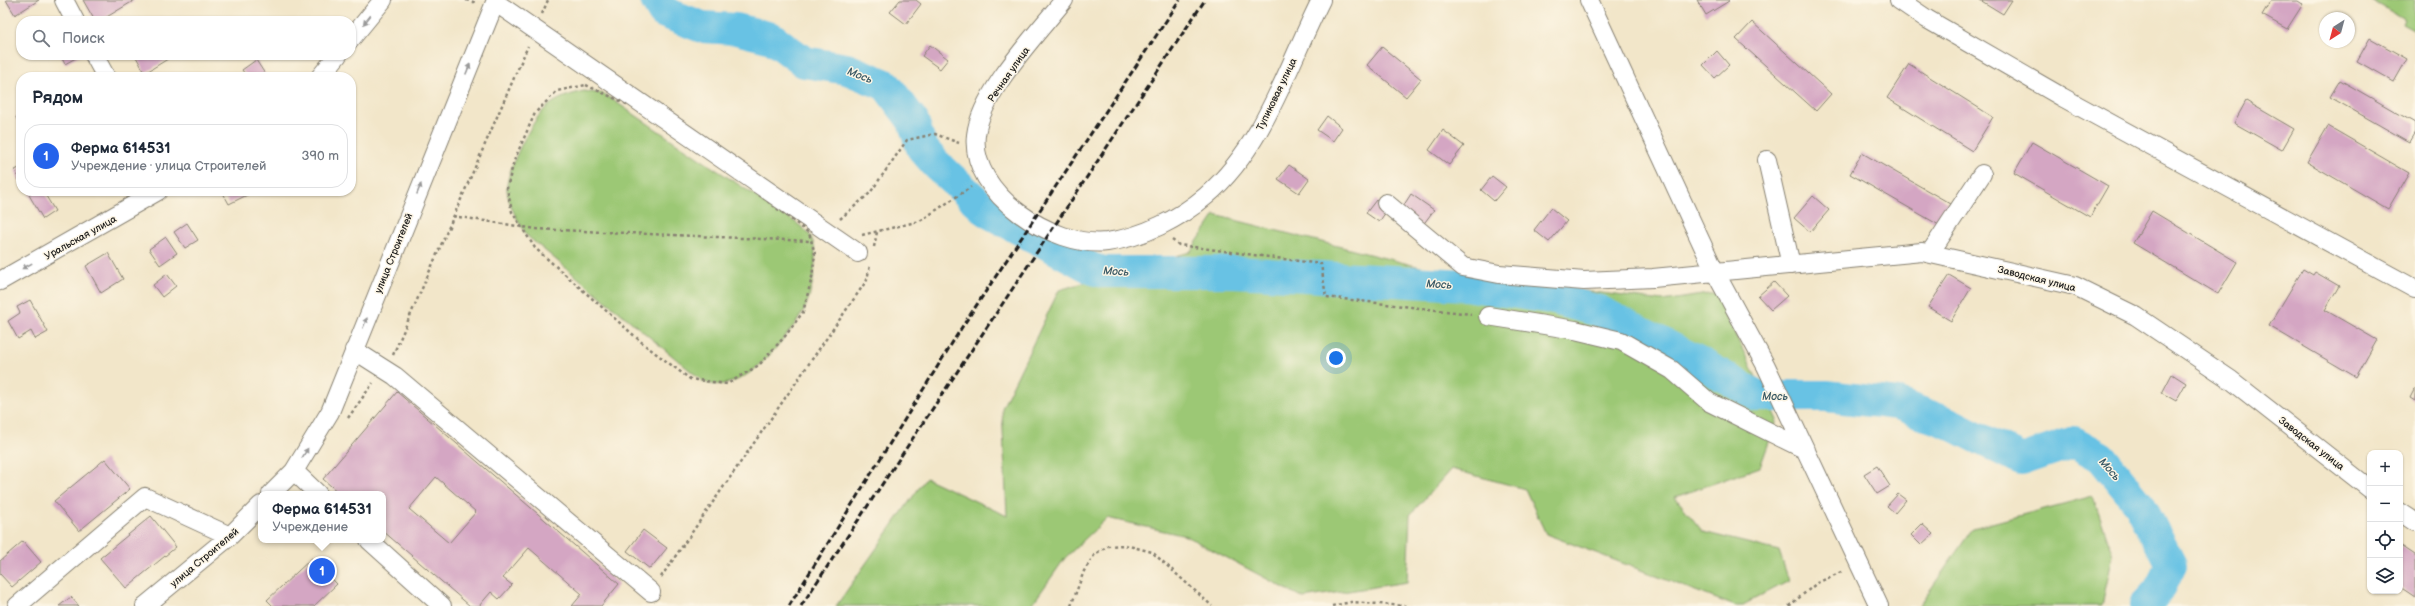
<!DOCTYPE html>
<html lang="ru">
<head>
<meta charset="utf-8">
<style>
  :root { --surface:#fff; --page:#f6f6f7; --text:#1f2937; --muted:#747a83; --line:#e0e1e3; --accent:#2563eb }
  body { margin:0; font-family:"Balsamiq Sans",sans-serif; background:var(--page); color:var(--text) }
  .controls { position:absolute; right:12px; bottom:12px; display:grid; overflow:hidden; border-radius:8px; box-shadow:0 1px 3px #0004 }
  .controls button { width:36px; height:36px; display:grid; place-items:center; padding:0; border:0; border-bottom:1px solid var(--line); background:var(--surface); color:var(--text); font:20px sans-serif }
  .compass { position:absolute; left:2319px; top:12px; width:36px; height:36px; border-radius:50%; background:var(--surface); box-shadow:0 1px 3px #0004; rotate:216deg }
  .you { position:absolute; left:1336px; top:358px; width:14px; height:14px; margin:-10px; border:3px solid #fff; border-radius:50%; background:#1a73e8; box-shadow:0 0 0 6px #1a73e833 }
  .badge { display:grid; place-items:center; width:26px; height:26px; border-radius:50%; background:var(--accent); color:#fff; font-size:13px; font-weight:700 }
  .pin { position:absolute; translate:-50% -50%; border:2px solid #fff; box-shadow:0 1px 4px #0006 }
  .popup { position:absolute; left:258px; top:491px; width:128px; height:52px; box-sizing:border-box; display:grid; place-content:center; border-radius:8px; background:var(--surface); filter:drop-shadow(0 1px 3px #0005); font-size:13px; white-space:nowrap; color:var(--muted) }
  .popup b { font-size:15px; color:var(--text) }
  .popup::after { content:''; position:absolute; left:50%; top:100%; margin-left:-8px; border:8px solid transparent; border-top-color:var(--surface) }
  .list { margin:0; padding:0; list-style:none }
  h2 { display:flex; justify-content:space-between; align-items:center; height:52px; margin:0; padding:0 16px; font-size:17px }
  h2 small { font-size:13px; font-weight:400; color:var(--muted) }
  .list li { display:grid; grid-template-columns:26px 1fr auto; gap:12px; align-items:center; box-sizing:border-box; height:64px; margin:0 8px 8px; padding:0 8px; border:1px solid var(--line); border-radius:16px }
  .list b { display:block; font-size:15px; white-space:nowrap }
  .list p { margin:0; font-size:13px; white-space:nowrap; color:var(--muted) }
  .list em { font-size:13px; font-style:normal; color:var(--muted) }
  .icon { flex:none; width:22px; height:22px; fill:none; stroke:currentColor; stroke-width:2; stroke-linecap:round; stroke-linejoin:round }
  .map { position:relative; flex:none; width:2415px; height:606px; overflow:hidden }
  .search { position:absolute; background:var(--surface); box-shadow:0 1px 3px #0004; left:16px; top:16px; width:340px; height:44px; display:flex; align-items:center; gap:10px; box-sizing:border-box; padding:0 14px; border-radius:16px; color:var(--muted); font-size:15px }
  .panel { position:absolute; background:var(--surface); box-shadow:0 1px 3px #0004; left:16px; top:72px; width:340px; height:124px; border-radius:16px }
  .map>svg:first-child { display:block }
</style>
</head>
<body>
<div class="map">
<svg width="2415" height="606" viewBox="0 0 2415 606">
  <rect width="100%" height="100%" fill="#fcf5e5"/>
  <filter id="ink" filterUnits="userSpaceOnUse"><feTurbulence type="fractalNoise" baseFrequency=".025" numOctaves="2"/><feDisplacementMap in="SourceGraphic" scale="8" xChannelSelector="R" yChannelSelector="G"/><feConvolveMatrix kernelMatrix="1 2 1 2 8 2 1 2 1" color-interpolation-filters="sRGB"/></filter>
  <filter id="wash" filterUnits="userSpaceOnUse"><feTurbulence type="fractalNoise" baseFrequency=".012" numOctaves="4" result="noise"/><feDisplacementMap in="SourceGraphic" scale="16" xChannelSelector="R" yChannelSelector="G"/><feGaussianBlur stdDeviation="0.9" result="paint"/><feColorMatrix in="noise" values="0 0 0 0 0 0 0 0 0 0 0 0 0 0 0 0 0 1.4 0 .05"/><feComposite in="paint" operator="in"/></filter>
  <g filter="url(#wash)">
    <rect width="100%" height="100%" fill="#f2e6c9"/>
    <path fill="#9cc875" stroke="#5c7248" d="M2371 0H2415V31L2402 24 2404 19Z
      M584 91 604 94C653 127 701 160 750 192 764 202 799 222 809 234 811 236 812 239 813 242 819 258 811 298 803 312 795 326 783 339 773 351 757 370 730 392 704 382L526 235C518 219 509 208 507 190 505 172 533 117 548 106 558 98 571 94 584 91Z
      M1215 215 1440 272 1663 301 1715 293 1777 420 1760 467 1675 497 1703 532 1779 551 1789 581 1741 606H1735L1546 534 1525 489 1451 469 1410 515 1407 582 1303 598 1186 536 1107 518 1065 558 1031 606H836L926 478 1007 516 1002 408 1059 290 1190 252Z
      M2093 496 2113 555 2102 606H1919L1973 528Z"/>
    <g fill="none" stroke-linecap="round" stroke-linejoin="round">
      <path stroke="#67c2e4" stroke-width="32" d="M656 0 663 12 702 27 736 29 772 38 804 62 847 69 886 85 913 121 922 148 936 164 988 212 1093 269 1104 272H1234L1465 285 1550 298 1599 311 1699 362 1757 396H1826L1898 404 1951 424 2022 460 2074 442 2101 457 2140 505 2171 565 2159 590 2145 606"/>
    </g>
    <g id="blocks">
      <path fill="#d4a6c3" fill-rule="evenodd" d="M6 0H39L15 15Z
        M83 0H135L100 21H95Z
        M900 0H916L921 4 906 24 890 12Z
        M1697 0H1728L1729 1 1706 15Z
        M1980 0H2012L2003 14Z
        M2271 0H2297L2303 4 2287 29 2262 15Z
        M1752 22 1831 94 1816 111 1736 39Z
        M2370 38 2407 59 2394 82 2357 61Z
        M930 45 948 59 940 69 922 56Z
        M1382 47 1421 79 1406 97 1367 65Z
        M1717 51 1729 65 1715 78 1703 65Z
        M60 55H81L65 64Z
        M135 55H170L171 57 145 73Z
        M256 60 267 77H247L242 70Z
        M1909 64 1993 117 1972 151 1887 98Z
        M2340 80 2415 123V132L2409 142 2330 97Z
        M2246 101 2294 129 2282 150 2234 123Z
        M21 115V128L16 117Z
        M1327 116 1342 128 1333 141 1317 130Z
        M2328 126 2409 173 2388 209 2307 162Z
        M1443 130 1464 146 1449 165 1429 150Z
        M2032 142 2108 186 2090 217 2014 173Z
        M1862 153 1951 204 1939 225 1850 174Z
        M1289 165 1309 179 1299 193 1278 179Z
        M21 167V179L19 180 15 170Z
        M1492 176 1506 187 1494 201 1481 190Z
        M36 191H43L55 211 43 219 29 195Z
        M222 191H247L249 194 229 204Z
        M1411 194 1434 210 1422 226 1400 211Z
        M1813 196 1829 210 1810 232 1794 218Z
        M1376 200 1388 209 1379 222 1366 213Z
        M1551 208 1567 221 1549 242 1534 230Z
        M2152 211 2237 262 2218 294 2133 243Z
        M187 223 198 240 185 248 174 232Z
        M166 237 177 253 160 265 149 249Z
        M108 253 123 279 101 293 86 266Z
        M2303 269 2313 275 2315 272 2339 286 2325 310 2377 340 2356 377 2269 326Z
        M167 274 176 286 162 297 153 285Z
        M1949 275 1971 288 1951 321 1928 307Z
        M1774 282 1787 296 1771 310 1758 296Z
        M30 300 48 332 35 339 31 331 18 339 8 321 20 313 17 307Z
        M2172 374 2186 383 2176 401 2162 393Z
        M2415 388V401L2410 398Z
        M397 392 619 584 601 606H572L582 594 529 548 503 578 512 585 499 599 491 592 479 606H470L383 531V494H340L323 479ZM436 477 476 512 449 543 409 509Z
        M105 459 130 489 79 531 54 501Z
        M1877 466 1890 486 1877 494 1864 474Z
        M1898 494 1906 500 1895 513 1887 506Z
        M151 516 176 547 126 588 100 558Z
        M1922 524 1933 534 1921 545 1911 535Z
        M643 530 667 548 650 569 627 551Z
        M23 541 41 562 12 587 0 574V561Z
        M2400 545 2415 555V597L2400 587Z
        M312 558 337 584 314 606H273L267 600Z
        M71 597 79 606H59Z"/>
    </g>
  </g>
  <g filter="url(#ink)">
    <use href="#blocks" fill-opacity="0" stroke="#878172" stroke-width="1"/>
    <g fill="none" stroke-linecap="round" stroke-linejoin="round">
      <g stroke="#878172" stroke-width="20">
        <path id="minor" d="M64 0 75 21
          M1064 0C1037 34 981 92 976 135 969 194 1054 248 1107 242 1143 237 1179 219 1206 196 1265 145 1287 67 1321 0
          M1589 0 1715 272 1766 366 1879 606
          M1899 0 1927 19 2062 97 2415 289
          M495 2 858 253
          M351 39 383 0
          M94 55 106 77
          M320 77 338 55
          M1767 160 1791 265
          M1386 203 1463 267 1499 274 1584 281 1653 278 1922 252 2075 286 2136 316 2231 380 2370 489
          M1930 253 1982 174
          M0 281 158 191
          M1488 316 1575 330 1621 341 1672 370 1709 402 1806 450
          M354 350 395 376 651 592
          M294 471 318 494
          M271 494 294 471 330 412 496 0
          M2400 512 2415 522
          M369 540 442 606
          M17 606 145 497 230 536
          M145 606 230 536 261 505"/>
      </g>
      <path stroke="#878172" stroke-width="2.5" stroke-dasharray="3 3" stroke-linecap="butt" d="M466 0 477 3
        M542 14 548 0
        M586 85 631 106 740 180 809 233 815 254 812 277 803 312 786 335 759 365 727 384 690 379 646 346 535 248 512 212 507 188 514 161 535 113 557 91Z
        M453 216 536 229 809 241
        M840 219 870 193 907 140 935 134 959 143
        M862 235 920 221 971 187
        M1172 240 1179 245 1321 264 1326 297 1471 314
        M874 247 877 232
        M393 355 528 46
        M348 418 373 383
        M661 577 867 280 870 265
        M1071 606 1084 571 1095 554 1108 546 1125 545 1152 552 1212 606
        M1332 606 1351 602 1406 606
        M1789 606 1817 583 1843 571"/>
      <use href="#minor" stroke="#fff" stroke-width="18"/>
      <path stroke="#1c1c1c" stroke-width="3" stroke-dasharray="6 3" stroke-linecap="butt" d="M789 606 962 327 1180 0
        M801 606 1205 0"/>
    </g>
    <defs><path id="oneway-solid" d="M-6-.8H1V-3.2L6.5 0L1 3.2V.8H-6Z"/></defs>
    <g fill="#999">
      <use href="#oneway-solid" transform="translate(367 20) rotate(129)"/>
      <use href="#oneway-solid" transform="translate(468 69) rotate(-68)"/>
      <use href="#oneway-solid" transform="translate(419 189) rotate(-68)"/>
      <use href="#oneway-solid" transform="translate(27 266) rotate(151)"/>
      <use href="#oneway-solid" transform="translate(365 323) rotate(-68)"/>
      <use href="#oneway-solid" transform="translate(305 453) rotate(-59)"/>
    </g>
  </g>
  <g text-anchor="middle" stroke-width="3" stroke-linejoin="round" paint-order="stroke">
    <g font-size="10" fill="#1c1c1c" stroke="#fcf5e5">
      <text transform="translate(1008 74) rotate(-55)" y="4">Речная улица</text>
      <text transform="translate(1276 94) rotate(-64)" y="4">Тупиковая улица</text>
      <text transform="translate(80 237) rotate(-29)" y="4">Уральская улица</text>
      <text transform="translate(393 253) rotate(-68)" y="4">улица Строителей</text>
      <text transform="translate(2037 278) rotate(14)" y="4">Заводская улица</text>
      <text transform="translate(2312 443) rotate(38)" y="4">Заводская улица</text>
      <text transform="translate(204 557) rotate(-40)" y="4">улица Строителей</text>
    </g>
    <g font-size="11" font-style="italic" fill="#365662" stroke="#fcf5e5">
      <text transform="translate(860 75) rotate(21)" y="4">Мось</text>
      <text transform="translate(1116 271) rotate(3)" y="4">Мось</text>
      <text transform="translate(1439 284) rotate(3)" y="4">Мось</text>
      <text x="1775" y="400">Мось</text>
      <text transform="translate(2110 469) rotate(49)" y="4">Мось</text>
    </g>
  </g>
</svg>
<div class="controls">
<button>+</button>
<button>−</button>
<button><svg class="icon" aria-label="locate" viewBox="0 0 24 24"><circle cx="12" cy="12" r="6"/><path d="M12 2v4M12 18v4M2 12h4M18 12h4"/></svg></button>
<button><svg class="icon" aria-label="layers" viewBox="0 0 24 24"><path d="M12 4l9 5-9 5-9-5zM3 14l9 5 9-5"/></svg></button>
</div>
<svg class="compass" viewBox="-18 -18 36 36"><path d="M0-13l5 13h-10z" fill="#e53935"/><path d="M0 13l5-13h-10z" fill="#747a83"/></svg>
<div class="you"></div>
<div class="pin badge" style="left:322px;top:571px">1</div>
<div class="popup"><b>Ферма 614531</b>Учреждение</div>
<div class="search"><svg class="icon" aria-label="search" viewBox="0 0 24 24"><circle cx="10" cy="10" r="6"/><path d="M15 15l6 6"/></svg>Поиск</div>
<section class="panel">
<h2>Рядом<small></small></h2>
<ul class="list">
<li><span class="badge">1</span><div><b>Ферма 614531</b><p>Учреждение · улица Строителей</p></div><em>390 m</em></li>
</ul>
</section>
</div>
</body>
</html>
